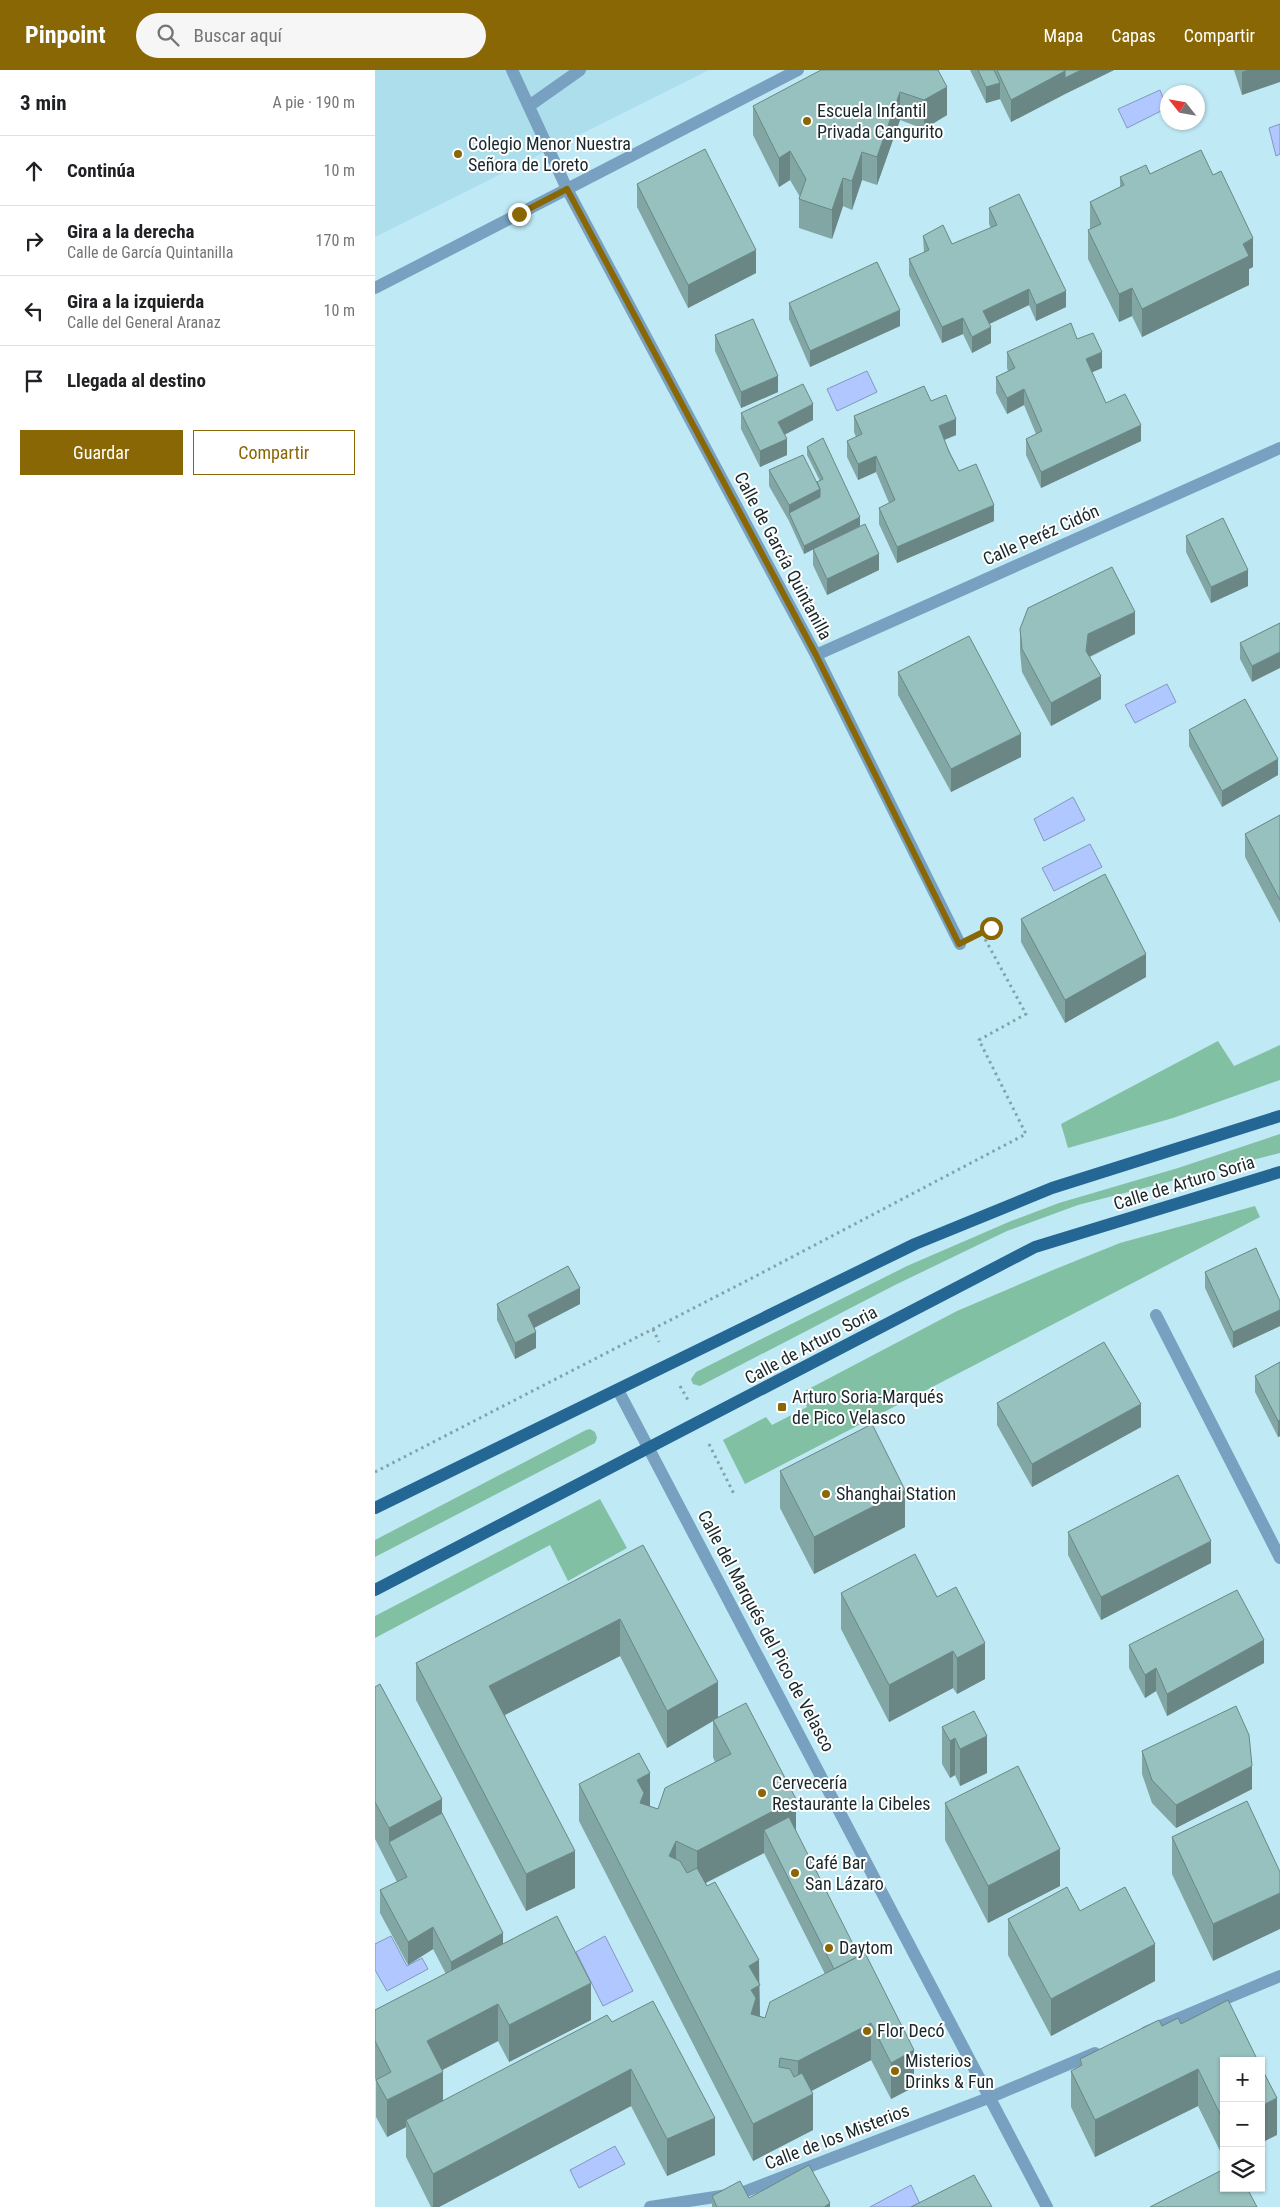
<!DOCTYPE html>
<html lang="es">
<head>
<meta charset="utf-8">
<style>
  :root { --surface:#fff; --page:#f6f6f6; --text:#202124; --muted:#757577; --line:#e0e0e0; --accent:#8a6705 }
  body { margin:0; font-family:"Roboto Condensed",sans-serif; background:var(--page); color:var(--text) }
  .controls { position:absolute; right:15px; bottom:15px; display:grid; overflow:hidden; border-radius:0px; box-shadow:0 1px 4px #0004 }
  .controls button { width:45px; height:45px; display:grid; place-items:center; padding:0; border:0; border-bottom:1px solid var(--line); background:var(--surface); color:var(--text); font:25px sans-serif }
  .compass { position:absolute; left:785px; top:15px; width:45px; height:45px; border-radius:50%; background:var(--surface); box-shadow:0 1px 4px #0004; rotate:301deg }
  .stop { position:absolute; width:15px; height:15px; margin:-11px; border:4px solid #8a6705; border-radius:50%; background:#fff }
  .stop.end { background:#8a6705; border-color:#fff; box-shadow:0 1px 5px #0008 }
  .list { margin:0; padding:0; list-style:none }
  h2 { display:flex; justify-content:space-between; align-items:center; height:65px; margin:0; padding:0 20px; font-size:21px }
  h2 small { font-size:16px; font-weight:400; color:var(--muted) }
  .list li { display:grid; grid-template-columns:32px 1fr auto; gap:15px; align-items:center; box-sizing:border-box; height:70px; padding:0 20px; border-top:1px solid var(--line) }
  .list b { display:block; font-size:19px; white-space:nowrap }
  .list p { margin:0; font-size:16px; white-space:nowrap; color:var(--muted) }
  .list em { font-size:16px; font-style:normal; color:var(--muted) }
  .actions { display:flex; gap:10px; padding:15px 20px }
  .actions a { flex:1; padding:11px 0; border:1px solid var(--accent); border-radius:0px; text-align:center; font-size:18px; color:var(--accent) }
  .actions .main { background:var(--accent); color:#fff }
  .icon { flex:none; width:28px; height:28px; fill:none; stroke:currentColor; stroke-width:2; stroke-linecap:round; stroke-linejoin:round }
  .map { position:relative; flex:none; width:905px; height:2137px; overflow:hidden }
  header { display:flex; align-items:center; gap:30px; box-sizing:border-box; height:70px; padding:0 25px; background:var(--accent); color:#fff }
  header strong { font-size:24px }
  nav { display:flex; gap:28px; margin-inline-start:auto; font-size:18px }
  .search { width:350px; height:45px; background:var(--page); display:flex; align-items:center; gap:12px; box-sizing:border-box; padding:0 18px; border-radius:28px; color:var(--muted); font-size:19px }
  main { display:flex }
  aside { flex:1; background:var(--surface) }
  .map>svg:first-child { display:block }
</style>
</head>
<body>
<header>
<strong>Pinpoint</strong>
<div class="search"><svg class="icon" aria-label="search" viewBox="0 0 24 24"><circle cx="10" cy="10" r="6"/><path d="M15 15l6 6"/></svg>Buscar aquí</div>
<nav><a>Mapa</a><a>Capas</a><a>Compartir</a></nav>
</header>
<main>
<aside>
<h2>3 min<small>A pie · 190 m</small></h2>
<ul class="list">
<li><svg class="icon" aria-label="ahead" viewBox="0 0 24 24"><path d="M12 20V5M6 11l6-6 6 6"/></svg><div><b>Continúa</b></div><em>10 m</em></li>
<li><svg class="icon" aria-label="right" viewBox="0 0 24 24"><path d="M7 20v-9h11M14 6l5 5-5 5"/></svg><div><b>Gira a la derecha</b><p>Calle de García Quintanilla</p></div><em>170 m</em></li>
<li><svg class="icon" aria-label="left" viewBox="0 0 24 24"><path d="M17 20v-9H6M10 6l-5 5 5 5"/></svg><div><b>Gira a la izquierda</b><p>Calle del General Aranaz</p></div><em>10 m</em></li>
<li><svg class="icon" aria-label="arrive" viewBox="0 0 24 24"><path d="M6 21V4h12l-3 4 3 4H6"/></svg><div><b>Llegada al destino</b></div></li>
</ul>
<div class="actions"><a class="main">Guardar</a><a>Compartir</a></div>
</aside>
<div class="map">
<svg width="905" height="2137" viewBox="0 0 905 2137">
  <rect width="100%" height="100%" fill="#bfe9f4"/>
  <path fill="#acdeec" d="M0 0H334L0 167Z"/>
  <path fill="#82c0a3" d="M843 971 859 996 905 975V1010L798 1048 693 1078 686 1054Z
    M905 1064V1083L703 1135 632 1161 520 1215 325 1316 318 1314 316 1309 321 1302 532 1196 636 1151 684 1133 803 1098Z
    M880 1136 885 1147 370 1414 348 1370 391 1347 397 1355 432 1337 426 1323 582 1241 678 1200 745 1173Z
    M215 1359 220 1362 222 1368 220 1373 0 1487V1470L211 1360Z
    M225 1429 252 1478 193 1511 175 1475 0 1568V1546Z"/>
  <path fill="#b1c7ff" stroke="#8397c0" d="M785 20 792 38 752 58 743 39Z
    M905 54V84L901 86 894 58Z
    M492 301 502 322 462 341 452 319Z
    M792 614 801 632 760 653 750 635Z
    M698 727 710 750 669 771 659 749Z
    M715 774 727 797 679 821 667 798Z
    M16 1866 32 1896 47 1888 53 1899 12 1921 0 1900V1874Z
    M230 1866 258 1921 228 1936 201 1882Z
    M240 2076 250 2094 204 2118 195 2100Z
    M536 2115 545 2134 539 2137H495Z"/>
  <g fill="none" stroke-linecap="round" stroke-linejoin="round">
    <path stroke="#83a3ac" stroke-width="3" stroke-dasharray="2.5 4" stroke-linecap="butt" d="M607 863 617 858
      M278 1259 284 1272
      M305 1316 313 1330
      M334 1374 360 1426
      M0 1402 379 1207 651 1064 604 970 651 944 610 869"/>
    <path stroke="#78a0c0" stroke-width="12" d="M137 0 192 119
      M154 36 205 0"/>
    <path stroke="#78a0c0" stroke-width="12" d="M192 119 441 585 585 874
      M0 218 423 0
      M441 585 905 378
      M781 1245 905 1488
      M243 1320 672 2137
      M771 1962 905 1906
      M275 2137 366 2123 616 2027 720 1983"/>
    <path stroke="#256794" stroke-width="12" d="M0 1438 540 1174 677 1118 905 1046
      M0 1520 660 1177 905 1102"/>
  </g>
  <path fill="#82a6a3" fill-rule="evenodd" d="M563 0 572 45 549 59 525 50 502 115 487 110 477 140 468 136 457 169 424 158V129L425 127 415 110 404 117 378 65V36Z
    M595 0H739L690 24 636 52 625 29 611 33Z
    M859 0H905L867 25Z
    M775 104 878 197 874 199V215L767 267 757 246 744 252 713 189V160L715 159V132L745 117V107Z
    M262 114 381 203 313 238 262 137Z
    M614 138 691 237 661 251 654 235 614 254 616 273 597 283 588 264 567 273 534 205V189L549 183 548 166 577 174 616 158 614 154Z
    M414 233 525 256 435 297 414 249Z
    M340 265 403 322 366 338 340 281Z
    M702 269 727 298 717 302 731 333 766 371 666 418 651 385V369L661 364 649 335 632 344 621 323V307L633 301 632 298V282Z
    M556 331 581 365 569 370 584 401 619 451 522 493 504 454V438L514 433 501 402 483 410 472 387V371L481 367 479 362V346Z
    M366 343 438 350 409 365 412 385 385 397 366 359Z
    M432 377 485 456 462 467 504 500 452 525 438 495V479L429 484 414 451 394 416V400L442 412 445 411 432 385Z
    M811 466 873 516 836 533 811 482Z
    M905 553 877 612 865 589V573Z
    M645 559 760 564 715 587 726 629 676 656 647 602 645 582Z
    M523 602 646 687 576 722 523 625Z
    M814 660 903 705 847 737 814 676Z
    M905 745V853L870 787V764Z
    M646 849 771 907 690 953 646 872Z
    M830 1202 905 1231V1256L858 1278 830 1218Z
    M122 1234H205L159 1258 161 1278 140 1289 122 1250Z
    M905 1292V1366L903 1367 880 1322V1306Z
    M622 1333 766 1357 657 1417 622 1355Z
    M405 1401 530 1457 439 1504 405 1438Z
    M693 1462 836 1493 726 1550 693 1485Z
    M268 1475 343 1648 421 1762 539 2017 516 2029 496 1990 436 2021 438 2060 378 2091 204 1751V1714L283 1739 340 1692 338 1687V1651L292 1678 245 1586 130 1645 200 1818 151 1841 41 1630V1593ZM389 1783 450 1904 390 1948 385 1946 384 1913 331 1813Z
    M466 1523 562 1527 610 1609 582 1624 578 1618 514 1652 466 1559Z
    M754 1575 889 1593 792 1646 781 1621 770 1628 754 1598Z
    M0 1617 67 1743 128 1874 216 1950 134 1992 123 1971 67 2000 68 2031 237 1952 340 2085 292 2106 256 2036 64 2137H56L31 2087V2057L12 2067 1 2047V2011L0 2008V1940L71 1904 58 1879 33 1895 5 1843V1820L22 1812 0 1769Z
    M599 1641 612 1703 585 1716 580 1705 575 1708 567 1694V1657Z
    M767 1681 877 1719 801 1758 777 1733 767 1704Z
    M872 1731 838 1891 797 1804V1767Z
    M570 1733 685 1816 613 1853 570 1770Z
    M705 1841 780 1911 676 1966 633 1885V1849Z
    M806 1954 849 1991V2089L823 2036 720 2087 696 2037V2001L705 1996V1989L787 1956Z
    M337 2126 455 2137H337Z"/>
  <path fill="#6a8785" d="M706 0H739L690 24 636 52V30L690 1Z
    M872 0H905V12L867 25V2Z
    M625 13V29L611 33V17Z
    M572 17V45L549 59V30Z
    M525 22V50L502 115V87Z
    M415 81V110L404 117V88Z
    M487 82V110L477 140V111Z
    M468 108V136L457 169V140Z
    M878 168V197L874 199V215L767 267V239L868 174Z
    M381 180V203L313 238V215Z
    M757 218V246L744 252V224Z
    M654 219V235L608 257V241Z
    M691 221V237L661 251V235Z
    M525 240V256L435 297V281Z
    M588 248V264L567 273V257Z
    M616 257V273L597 283V267Z
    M727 282V298L711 305V289Z
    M403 306V322L366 338V322Z
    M649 319V335L632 344V328Z
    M438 334V350L403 368V352Z
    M581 349V365L564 372V356Z
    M766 355V371L666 418V402Z
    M412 369V385L385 397V381Z
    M501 386V402L483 410V394Z
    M445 419V435L414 443V435Z
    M619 435V451L522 493V477Z
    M485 447V456L429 484V476Z
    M504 484V500L452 525V509Z
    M873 500V516L836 533V517Z
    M760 542V564L713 587 711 581 713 564Z
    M905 582V598L877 612V596Z
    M726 606V629L676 656V633Z
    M646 664V687L576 722V699Z
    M903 689V705L847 737V721Z
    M771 884V907L690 953V930Z
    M205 1218V1234L153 1261V1245Z
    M905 1240V1256L858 1278V1262Z
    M161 1262V1278L140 1289V1273Z
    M766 1334V1357L657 1417V1394Z
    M905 1350V1366L903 1367V1351Z
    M530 1420V1457L439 1504V1467Z
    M836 1471V1493L726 1550V1527Z
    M245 1549V1586L114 1653V1616Z
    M889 1570V1593L792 1646V1624Z
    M610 1573V1609L582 1624V1588Z
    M578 1581V1618L514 1652V1615Z
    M781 1598V1621L770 1628V1605Z
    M343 1612V1648L292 1678V1641Z
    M612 1666V1703L585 1716V1679Z
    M580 1668V1705L575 1708V1671Z
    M877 1696V1719L801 1758V1735Z
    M275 1703V1740L269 1760 262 1710Z
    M67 1729V1766L14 1772V1758Z
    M421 1729V1765L389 1760V1783L322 1817V1781Z
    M301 1771V1808L294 1786Z
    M685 1779V1816L613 1853V1816Z
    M200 1781V1818L151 1841V1804Z
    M905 1823V1859L838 1891V1854Z
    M58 1857V1879L33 1895V1872Z
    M128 1863V1885L76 1915V1892Z
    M780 1874V1911L676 1966V1929Z
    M384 1890 385 1952 376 1980 374 1896Z
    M216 1913V1950L134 1992V1955Z
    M123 1934V1971L52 2008V1971Z
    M496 1953V1990L423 2028V1991Z
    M539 1980V2017L516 2029V1993Z
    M256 1999V2036L64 2137H58V2104Z
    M823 1999V2036L720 2087V2050Z
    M68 2002V2038L31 2050V2057L12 2067V2030Z
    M438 2024V2060L378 2091V2054Z
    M902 2028V2065L886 2073V2036Z
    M340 2048V2085L292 2106V2069Z
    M455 2133V2137H449Z"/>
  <path fill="#97c1be" stroke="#6a8785" d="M446 0H563L572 17 549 30 525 22 502 87 487 82 477 111 468 108 457 140 424 129 431 109 415 81 404 88 378 36Z
    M603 0H619L625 13 611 17Z
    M622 0H690V1L636 30Z
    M690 0H706L690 8Z
    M330 79 381 180 313 215 262 114Z
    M826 80 838 105 846 101 878 168 868 174 874 186 767 239 757 218 744 224 713 160 726 154 715 132 749 115 745 107 771 95 775 104Z
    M644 124 691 221 661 235 654 219 608 241 616 257 597 267 588 248 567 257 534 189 554 180 548 166 568 155 577 174 622 155 614 138Z
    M502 192 525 240 435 281 414 233Z
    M378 249 403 306 366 322 340 265Z
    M696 253 702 269 718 263 727 282 711 289 731 333 750 324 766 355 666 402 651 369 667 361 649 319 632 328 621 307 640 298 632 282Z
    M428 314 438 334 403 352 412 369 385 381 366 343Z
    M549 316 556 331 571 325 581 349 564 356 574 382 584 401 601 394 619 435 522 477 504 438 520 430 501 386 483 394 472 371 487 364 479 346Z
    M448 368 485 447 429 476 414 443 445 427V419L442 412 448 409 432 377Z
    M428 385 445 419 414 435 394 400Z
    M848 448 873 500 836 517 811 466Z
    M490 454 504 484 452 509 438 479Z
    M737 497 760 542 713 564 711 581 726 606 676 633 647 579 645 559 653 538Z
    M905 553V582L877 596 865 573Z
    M594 566 646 664 576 699 523 602Z
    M870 629 903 689 847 721 814 660Z
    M905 745V830L870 764Z
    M730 804 771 884 690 930 646 849Z
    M881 1178 905 1231V1240L858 1262 830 1202Z
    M193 1196 205 1218 153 1245 161 1262 140 1273 122 1234Z
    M729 1272 766 1334 657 1394 622 1333Z
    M905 1292V1350L903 1351 880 1306Z
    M497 1354 530 1420 439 1467 405 1401Z
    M803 1405 836 1471 726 1527 693 1462Z
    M268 1475 343 1612 292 1641 245 1549 114 1616 200 1781 151 1804 41 1593Z
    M540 1484 562 1527 581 1517 610 1573 582 1588 578 1581 514 1615 466 1523Z
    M862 1520 889 1570 792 1624 781 1598 770 1605 754 1575Z
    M5 1614 67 1729 14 1758 0 1732V1617Z
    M371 1633 421 1729 322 1781 301 1771 294 1786 305 1791 312 1803 322 1798 332 1816 340 1812 384 1890 374 1896 385 1915 376 1920 381 1928 376 1944 390 1948 395 1932 490 1883 539 1980 516 1993 496 1953 423 1991 405 1988 404 1997 415 1999 419 2007 427 2003 438 2024 378 2054 204 1714 264 1683 275 1703 262 1710 269 1723 265 1733 283 1739 290 1718 356 1684 338 1650Z
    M861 1636 874 1665 877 1696 801 1735 777 1710 767 1681Z
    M599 1641 612 1666 585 1679 580 1668 575 1671 567 1657Z
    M643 1696 685 1779 613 1816 570 1733Z
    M872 1731 905 1802V1823L838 1854 797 1767Z
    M67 1743 128 1863 76 1892 58 1857 33 1872 5 1820 32 1807 14 1772Z
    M414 1747 484 1886 459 1899 389 1760Z
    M692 1817 705 1841 750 1817 780 1874 676 1929 633 1849Z
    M182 1846 216 1913 134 1955 123 1934 52 1971 68 2002 12 2030 1 2010 16 2002 0 1971V1940Z
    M853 1930 883 1991H849V2052L823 1999 720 2050 696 2001 707 1995 705 1989 784 1950 787 1956 803 1948 806 1954Z
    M278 1931 340 2048 292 2069 256 1999 58 2104 31 2050 232 1945 237 1952Z
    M886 1997 902 2028 886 2036Z
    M434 2095 455 2133 449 2137H342L337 2126 365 2111 374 2128Z
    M849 2099V2118H872L882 2137H775Z
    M599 2105 617 2137H536Z"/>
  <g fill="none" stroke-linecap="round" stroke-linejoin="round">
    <path stroke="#8a6705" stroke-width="6" d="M144 144 192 119 441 585 584 874 616 858"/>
  </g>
  <g fill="#8a6705" stroke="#fff" stroke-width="2">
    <circle cx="432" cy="51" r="5"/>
    <circle cx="83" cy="84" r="5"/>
    <rect x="402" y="1332" width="10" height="10" rx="2.5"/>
    <circle cx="451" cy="1424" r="5"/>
    <circle cx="387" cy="1723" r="5"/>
    <circle cx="420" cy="1803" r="5"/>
    <circle cx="454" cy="1878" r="5"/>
    <circle cx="492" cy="1961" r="5"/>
    <circle cx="520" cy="2001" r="5"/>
  </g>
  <g text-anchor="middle" stroke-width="4" stroke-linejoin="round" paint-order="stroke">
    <g font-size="18" fill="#18282c" stroke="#fff" text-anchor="start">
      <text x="442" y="47">Escuela Infantil<tspan x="442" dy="21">Privada Cangurito</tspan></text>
      <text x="93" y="80">Colegio Menor Nuestra<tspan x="93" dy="21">Señora de Loreto</tspan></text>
      <text x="417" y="1333">Arturo Soria-Marqués<tspan x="417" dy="21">de Pico Velasco</tspan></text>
      <text x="461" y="1430">Shanghai Station</text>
      <text x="397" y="1719">Cervecería<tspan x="397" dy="21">Restaurante la Cibeles</tspan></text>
      <text x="430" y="1799">Café Bar<tspan x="430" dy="21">San Lázaro</tspan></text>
      <text x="464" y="1884">Daytom</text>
      <text x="502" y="1967">Flor Decó</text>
      <text x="530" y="1997">Misterios<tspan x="530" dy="21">Drinks &amp; Fun</tspan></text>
    </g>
    <g font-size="18" fill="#18282c" stroke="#fff">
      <text transform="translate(666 465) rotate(-24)" y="6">Calle Peréz Cidón</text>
      <text transform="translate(408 486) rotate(62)" y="6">Calle de García Quintanilla</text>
      <text transform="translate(809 1113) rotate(-17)" y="6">Calle de Arturo Soria</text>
      <text transform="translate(436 1275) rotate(-28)" y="6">Calle de Arturo Soria</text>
      <text transform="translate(391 1561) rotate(62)" y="6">Calle del Marqués del Pico de Velasco</text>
      <text transform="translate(462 2067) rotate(-21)" y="6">Calle de los Misterios</text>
    </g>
  </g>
</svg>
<div class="controls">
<button>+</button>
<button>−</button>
<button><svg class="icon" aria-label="layers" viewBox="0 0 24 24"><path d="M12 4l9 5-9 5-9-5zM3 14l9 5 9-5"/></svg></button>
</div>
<svg class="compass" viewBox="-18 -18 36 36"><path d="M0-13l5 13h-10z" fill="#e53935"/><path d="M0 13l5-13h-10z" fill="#757577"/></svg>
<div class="stop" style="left:616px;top:858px"></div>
<div class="stop end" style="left:144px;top:144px"></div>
</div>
</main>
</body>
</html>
